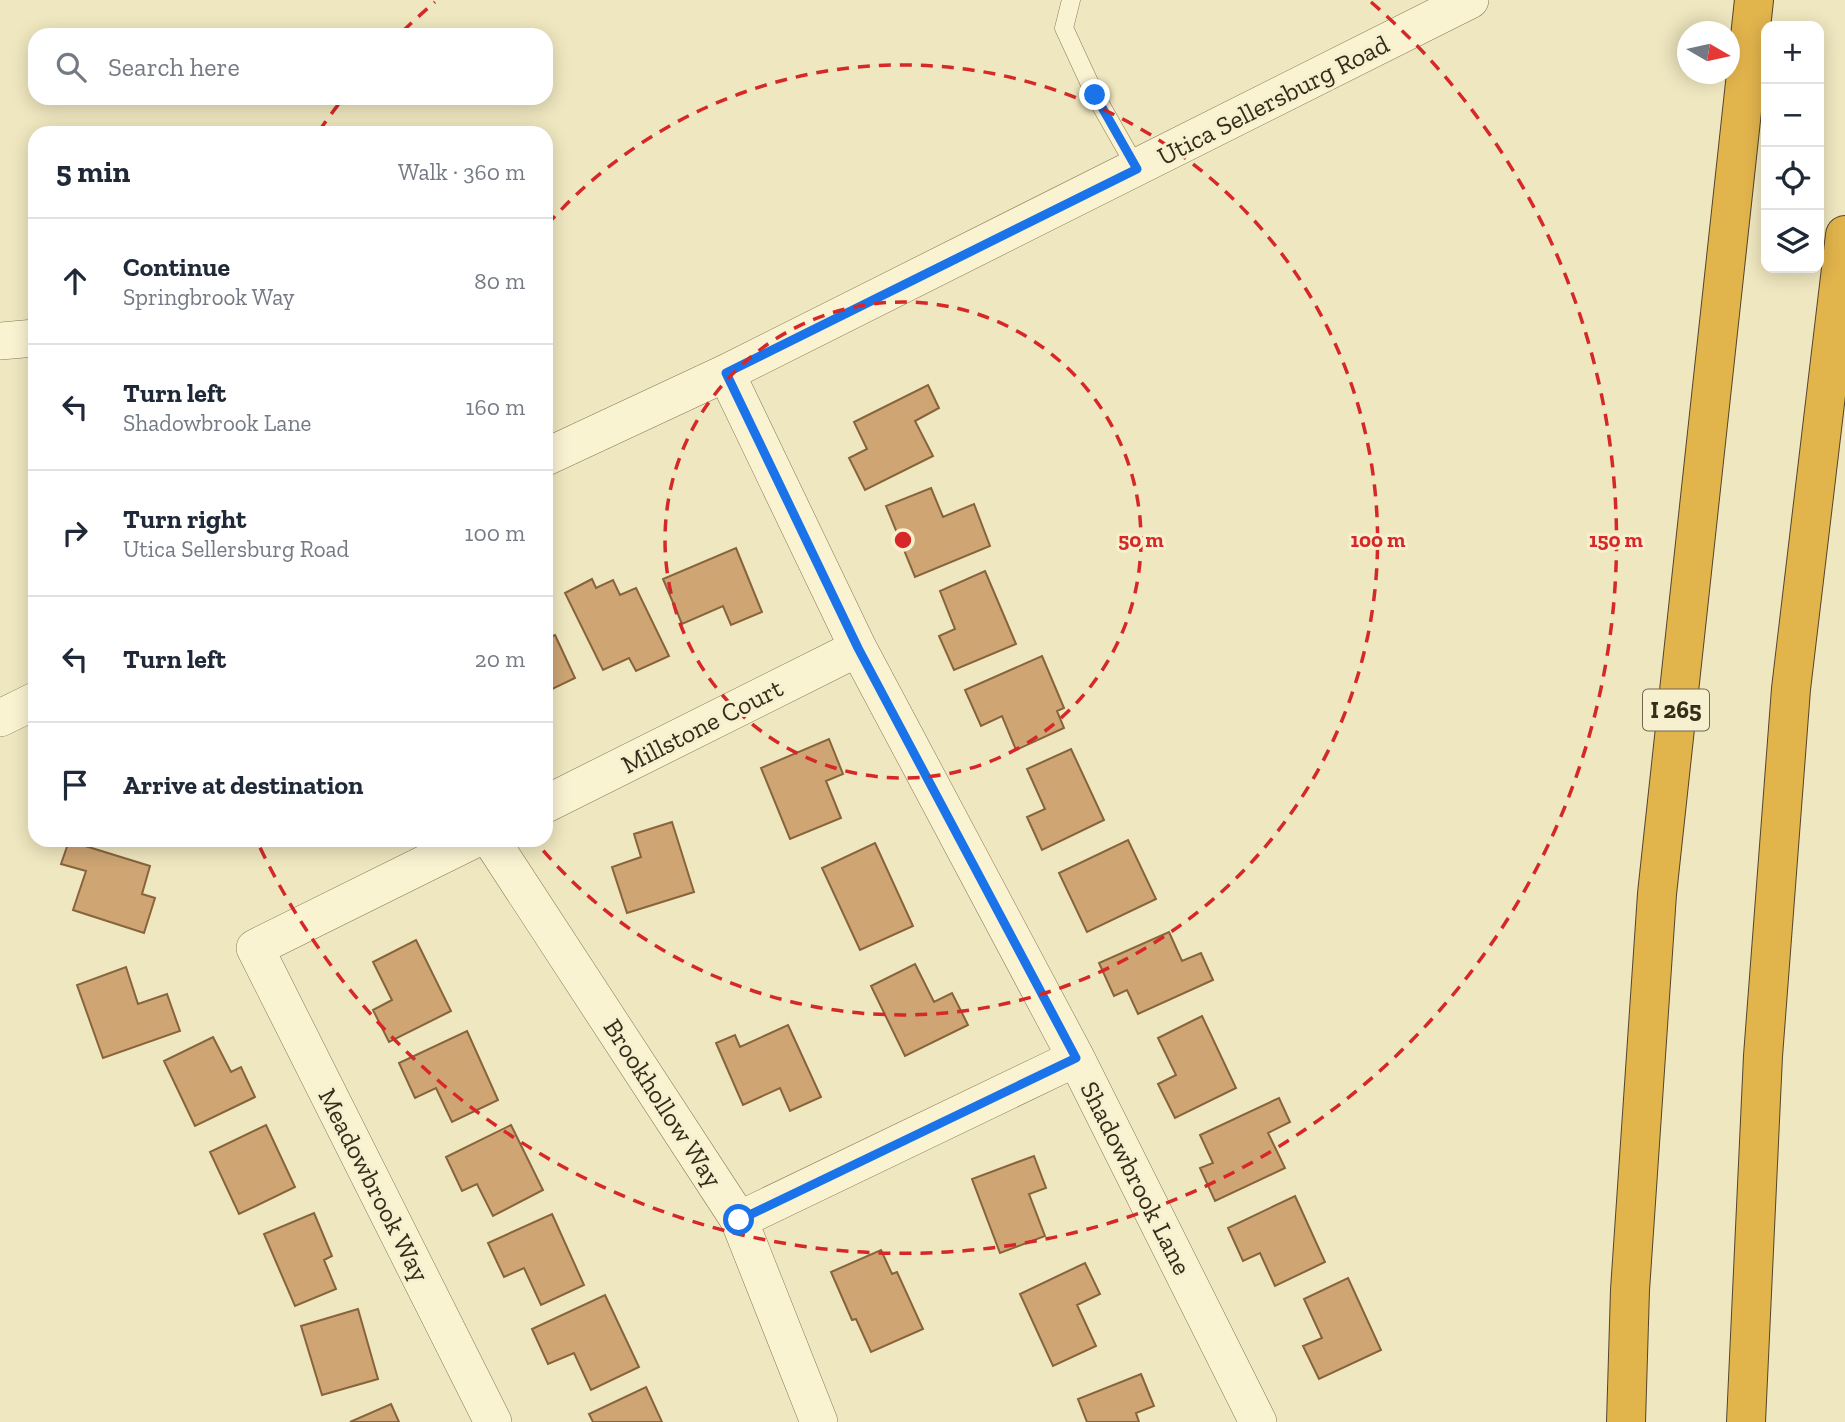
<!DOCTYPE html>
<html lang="en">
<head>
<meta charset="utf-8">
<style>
  :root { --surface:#fff; --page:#f6f6f7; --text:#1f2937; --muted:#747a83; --line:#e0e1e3 }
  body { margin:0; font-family:"Zilla Slab",serif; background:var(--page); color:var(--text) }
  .controls { position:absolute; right:21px; top:21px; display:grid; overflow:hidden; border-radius:14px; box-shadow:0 4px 18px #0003 }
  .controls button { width:63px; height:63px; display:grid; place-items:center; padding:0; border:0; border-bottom:2px solid var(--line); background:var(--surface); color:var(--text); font:35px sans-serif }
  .compass { position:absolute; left:1677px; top:21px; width:63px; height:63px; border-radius:50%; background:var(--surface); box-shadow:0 4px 18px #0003; rotate:99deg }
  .stop { position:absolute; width:21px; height:21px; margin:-16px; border:5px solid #1a73e8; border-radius:50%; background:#fff }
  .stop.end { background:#1a73e8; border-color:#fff; box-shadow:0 2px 7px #0008 }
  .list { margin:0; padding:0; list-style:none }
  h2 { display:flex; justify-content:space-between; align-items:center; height:91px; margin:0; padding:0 28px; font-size:30px }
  h2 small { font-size:23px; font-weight:400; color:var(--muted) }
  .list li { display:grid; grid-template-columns:46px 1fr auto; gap:21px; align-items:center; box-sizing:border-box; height:126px; padding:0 28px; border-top:2px solid var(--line) }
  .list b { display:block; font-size:26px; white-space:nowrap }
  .list p { margin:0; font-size:23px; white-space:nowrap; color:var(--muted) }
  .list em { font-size:23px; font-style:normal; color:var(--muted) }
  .icon { flex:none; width:38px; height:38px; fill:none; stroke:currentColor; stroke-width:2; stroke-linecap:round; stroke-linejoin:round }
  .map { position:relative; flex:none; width:1845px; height:1422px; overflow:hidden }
  .search { position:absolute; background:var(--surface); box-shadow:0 4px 18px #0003; left:28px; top:28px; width:525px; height:77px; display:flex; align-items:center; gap:18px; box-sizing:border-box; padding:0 24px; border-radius:21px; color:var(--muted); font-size:26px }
  .panel { position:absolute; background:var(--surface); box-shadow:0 4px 18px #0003; left:28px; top:126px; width:525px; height:721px; border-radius:21px }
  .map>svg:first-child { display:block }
</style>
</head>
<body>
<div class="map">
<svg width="1845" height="1422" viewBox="0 0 1845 1422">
  <rect width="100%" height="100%" fill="#efe7bf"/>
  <path fill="#cea573" stroke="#87643c" stroke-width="2" d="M928 385 939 408 915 421 933 456 865 490 849 458 867 449 854 422Z
    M931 488 943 517 974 504 990 546 915 577 886 506Z
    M736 548 762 612 731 625 723 606 682 624 663 579Z
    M985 571 1016 644 954 670 939 636 955 629 940 591Z
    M592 579 596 588 613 580 620 595 636 588 669 656 636 671 629 658 603 670 565 593Z
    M555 635 575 678 546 692V639Z
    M1042 656 1064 708 1057 711 1064 728 1016 750 1002 716 981 726 965 690Z
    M829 739 843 774 826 781 841 818 790 839 761 768Z
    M1071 749 1104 820 1042 850 1027 817 1045 809 1027 769Z
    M672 822 694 892 627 913 612 867 641 857 634 834Z
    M1128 840 1156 899 1087 932 1059 873Z
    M69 841 150 866 142 894 155 898 144 933 73 910 86 871 61 864Z
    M875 843 913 926 860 950 822 868Z
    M1169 932 1182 961 1201 953 1213 980 1138 1014 1127 990 1114 996 1099 963Z
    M416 940 451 1011 389 1042 373 1010 392 1000 373 962Z
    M915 964 934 1002 952 993 968 1025 905 1056 871 986Z
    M126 967 138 1004 167 994 180 1031 103 1058 77 985Z
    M1202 1016 1236 1088 1175 1118 1158 1084 1176 1075 1158 1038Z
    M788 1025 821 1097 790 1111 780 1088 743 1105 716 1043 735 1035 740 1047Z
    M467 1031 498 1100 452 1122 436 1088 415 1098 399 1063Z
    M213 1037 231 1072 241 1067 255 1097 195 1126 164 1061Z
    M1279 1098 1290 1122 1268 1133 1285 1168 1215 1201 1200 1168 1213 1163 1200 1135Z
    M266 1125 295 1187 239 1214 210 1152Z
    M511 1125 543 1190 493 1216 477 1184 462 1191 446 1157Z
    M1034 1156 1046 1188 1029 1194 1045 1236 1000 1253 972 1179Z
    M1295 1196 1325 1262 1275 1286 1260 1253 1243 1261 1228 1228Z
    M314 1213 332 1256 324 1260 336 1289 295 1306 264 1234Z
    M552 1214 584 1285 541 1305 524 1268 504 1277 488 1243Z
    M881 1250 892 1274 897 1272 923 1329 871 1352 856 1319 852 1320 831 1272Z
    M1085 1263 1100 1294 1077 1305 1096 1346 1053 1366 1020 1294Z
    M1348 1278 1381 1350 1319 1379 1303 1346 1322 1338 1304 1299Z
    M605 1295 639 1367 591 1390 574 1353 548 1364 532 1329Z
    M358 1309 378 1379 322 1395 301 1326Z
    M1141 1374 1154 1406 1136 1413 1139 1422H1087L1078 1399Z
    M646 1387 662 1422H593L589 1414Z
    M391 1404 399 1422H350Z"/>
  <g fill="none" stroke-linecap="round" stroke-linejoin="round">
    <g stroke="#887757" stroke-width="19">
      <path id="service" d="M1071 0 1064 28 1095 95 1137 169"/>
    </g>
    <g stroke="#887757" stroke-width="38">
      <path id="minor" d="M0 341 35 338
        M726 373 858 648 1076 1058 1258 1422
        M546 457 726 373 1470 0
        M0 718 35 701
        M546 804 858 648
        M473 840 255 948 493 1422
        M491 840 739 1220 819 1422
        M739 1220 1076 1058"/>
    </g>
    <g stroke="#55442b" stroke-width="40">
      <path id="motorway" d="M1626 1422 1630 1290 1657 894 1754 0
        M1746 1422 1763 1056 1791 689 1845 235"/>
    </g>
    <use href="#service" stroke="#faf3d2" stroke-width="18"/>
    <use href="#minor" stroke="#faf3d2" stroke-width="37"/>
    <use href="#motorway" stroke="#e2b44c" stroke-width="38"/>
  </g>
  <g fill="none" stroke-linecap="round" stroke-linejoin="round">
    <path stroke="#1a73e8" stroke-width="9" d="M739 1220 1076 1058 858 648 726 373 1137 169 1095 95"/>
  </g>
  <g fill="none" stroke="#d62828" stroke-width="3.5" stroke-dasharray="12 9">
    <circle cx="903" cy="540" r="238"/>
    <path d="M547 225A475 475 0 1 1 536 842"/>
    <path d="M319 131A713 713 0 0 1 341 101M403 31A713 713 0 0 1 435 2M1371 2A713 713 0 1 1 257 841"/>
  </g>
  <g text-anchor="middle" stroke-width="6" stroke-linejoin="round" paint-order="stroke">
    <rect fill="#f6f0ce" stroke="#706751" stroke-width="2" x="1643" y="689.5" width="66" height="41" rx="5"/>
    <g font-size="24" font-weight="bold" fill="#372c1c">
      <text x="1676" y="718">I 265</text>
    </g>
    <g font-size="26" fill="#372c1c" stroke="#f6f0ce">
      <text transform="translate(1273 100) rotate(-27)" y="9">Utica Sellersburg Road</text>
      <text transform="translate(702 726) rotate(-27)" y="9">Millstone Court</text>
      <text transform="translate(663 1103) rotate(57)" y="9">Brookhollow Way</text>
      <text transform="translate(1136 1178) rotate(63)" y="9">Shadowbrook Lane</text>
      <text transform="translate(374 1185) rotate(63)" y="9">Meadowbrook Way</text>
    </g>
  </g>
  <circle cx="903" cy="540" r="10" fill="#d62828" stroke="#f6f0ce" stroke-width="3.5"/>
  <g font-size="21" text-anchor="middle" font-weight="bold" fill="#d62828" stroke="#f6f0ce" stroke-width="6" stroke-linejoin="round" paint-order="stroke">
    <text x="1141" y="547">50 m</text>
    <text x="1378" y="547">100 m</text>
    <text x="1616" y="547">150 m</text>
  </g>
</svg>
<div class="controls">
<button>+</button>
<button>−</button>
<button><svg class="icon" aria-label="locate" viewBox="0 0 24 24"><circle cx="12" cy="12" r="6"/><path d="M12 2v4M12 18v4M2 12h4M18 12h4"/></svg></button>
<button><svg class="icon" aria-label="layers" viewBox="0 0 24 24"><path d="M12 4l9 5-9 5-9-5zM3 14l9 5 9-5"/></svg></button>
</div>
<svg class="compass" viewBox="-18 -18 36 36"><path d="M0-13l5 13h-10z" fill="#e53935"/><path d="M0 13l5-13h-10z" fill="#747a83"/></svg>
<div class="stop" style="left:739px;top:1220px"></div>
<div class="stop end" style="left:1095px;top:95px"></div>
<div class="search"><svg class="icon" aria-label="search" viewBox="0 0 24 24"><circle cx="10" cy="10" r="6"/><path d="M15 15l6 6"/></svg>Search here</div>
<section class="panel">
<h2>5 min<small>Walk · 360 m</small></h2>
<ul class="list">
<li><svg class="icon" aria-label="ahead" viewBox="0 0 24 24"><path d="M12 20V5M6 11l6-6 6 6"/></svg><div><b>Continue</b><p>Springbrook Way</p></div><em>80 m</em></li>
<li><svg class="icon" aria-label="left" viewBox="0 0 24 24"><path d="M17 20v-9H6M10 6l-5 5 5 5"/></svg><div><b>Turn left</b><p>Shadowbrook Lane</p></div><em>160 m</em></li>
<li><svg class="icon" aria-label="right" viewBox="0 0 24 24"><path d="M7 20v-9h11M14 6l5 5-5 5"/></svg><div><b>Turn right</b><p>Utica Sellersburg Road</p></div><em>100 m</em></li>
<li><svg class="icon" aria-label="left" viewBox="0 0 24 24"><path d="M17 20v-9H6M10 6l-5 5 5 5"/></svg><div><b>Turn left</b></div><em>20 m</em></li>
<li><svg class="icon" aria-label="arrive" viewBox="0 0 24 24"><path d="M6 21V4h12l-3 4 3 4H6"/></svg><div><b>Arrive at destination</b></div></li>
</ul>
</section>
</div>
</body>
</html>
